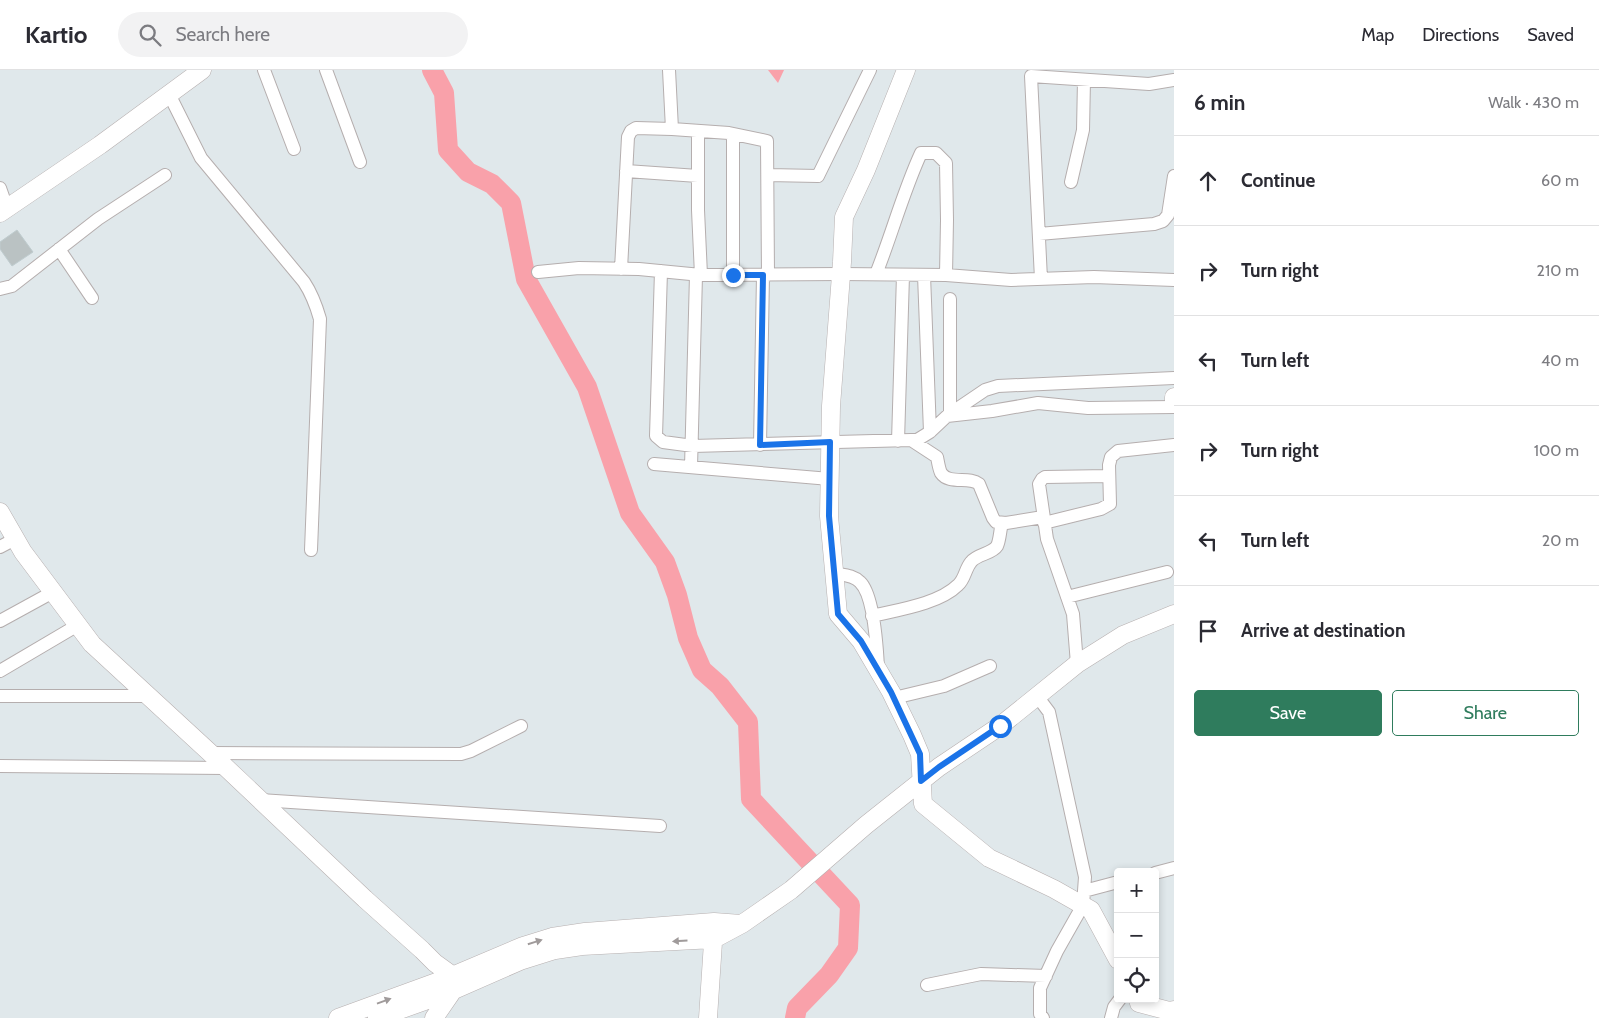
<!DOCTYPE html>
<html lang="en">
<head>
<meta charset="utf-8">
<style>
  :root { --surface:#fff; --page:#f2f2f3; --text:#2b2b33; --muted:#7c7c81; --line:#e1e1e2; --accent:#2f7c5d }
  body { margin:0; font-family:Cabin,sans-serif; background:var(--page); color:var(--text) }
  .controls { position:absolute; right:15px; bottom:15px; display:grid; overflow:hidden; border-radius:5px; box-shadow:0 2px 8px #0003 }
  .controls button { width:45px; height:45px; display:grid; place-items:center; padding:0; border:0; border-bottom:1px solid var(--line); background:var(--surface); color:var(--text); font:25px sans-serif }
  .stop { position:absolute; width:15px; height:15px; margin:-11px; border:4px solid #1a73e8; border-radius:50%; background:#fff }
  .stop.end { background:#1a73e8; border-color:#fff; box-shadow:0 1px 5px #0008 }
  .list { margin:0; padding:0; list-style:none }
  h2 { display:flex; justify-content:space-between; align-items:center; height:65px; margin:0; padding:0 20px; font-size:21px }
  h2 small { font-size:16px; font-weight:400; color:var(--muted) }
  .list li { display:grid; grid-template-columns:32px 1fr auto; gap:15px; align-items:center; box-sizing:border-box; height:90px; padding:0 20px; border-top:1px solid var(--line) }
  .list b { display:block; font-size:19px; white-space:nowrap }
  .list em { font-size:16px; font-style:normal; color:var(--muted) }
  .actions { display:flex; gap:10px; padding:15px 20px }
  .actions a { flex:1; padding:11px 0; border:1px solid var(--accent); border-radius:5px; text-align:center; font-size:18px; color:var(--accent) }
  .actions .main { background:var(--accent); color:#fff }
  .icon { flex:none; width:28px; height:28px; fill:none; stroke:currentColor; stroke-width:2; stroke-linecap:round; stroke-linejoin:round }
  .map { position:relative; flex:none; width:1174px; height:948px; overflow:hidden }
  header { display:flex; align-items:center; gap:30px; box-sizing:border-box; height:70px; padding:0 25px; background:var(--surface); border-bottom:1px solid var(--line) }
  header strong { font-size:24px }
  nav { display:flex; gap:28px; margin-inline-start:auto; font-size:18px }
  .search { width:350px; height:45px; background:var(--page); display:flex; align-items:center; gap:12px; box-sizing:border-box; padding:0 18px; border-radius:28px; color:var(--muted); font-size:19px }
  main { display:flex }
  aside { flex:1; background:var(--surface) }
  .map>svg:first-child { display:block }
</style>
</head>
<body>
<header>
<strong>Kartio</strong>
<div class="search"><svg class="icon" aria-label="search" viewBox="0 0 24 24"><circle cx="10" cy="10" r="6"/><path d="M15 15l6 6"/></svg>Search here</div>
<nav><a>Map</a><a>Directions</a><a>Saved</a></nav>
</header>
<main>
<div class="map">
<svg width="1174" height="948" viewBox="0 0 1174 948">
  <rect width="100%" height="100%" fill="#e0e8eb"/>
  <path fill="#f9a1aa" d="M768 0H784L778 13Z"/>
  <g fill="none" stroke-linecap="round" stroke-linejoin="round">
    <path stroke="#f9a1aa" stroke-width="20" d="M432 0 444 23 448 80 468 102 492 114 511 133 526 209 587 317 630 443 665 492 677 525 688 568 702 600 720 616 748 652 751 729 850 835 848 878 829 905 797 938 795 948"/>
  </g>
  <path fill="#bac2c3" stroke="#bfcccf" d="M17 160 33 182 12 196 0 179V172Z"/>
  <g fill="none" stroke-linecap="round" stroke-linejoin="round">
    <g stroke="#b5aeae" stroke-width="14">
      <path id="street" d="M264 0 294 79
        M326 0 360 92
        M669 0 672 59
        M169 24 201 88 304 212C312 224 316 235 320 249L311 480
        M698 61V140L701 205
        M733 64V205
        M626 101 698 106
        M768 105 818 106 870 0
        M1071 112 1083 60 1084 10
        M0 118 7 138
        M1039 164 1154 154 1163 151 1168 145 1174 106
        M59 179 92 228
        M621 199 628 67 631 61 636 58 672 59 729 63 767 71 768 205
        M661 201 656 366 663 372 693 376 911 370H917L930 362
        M538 202 579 198 639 199 701 205 841 204 946 205 1011 210 1094 207 1174 210
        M876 204C892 164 903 122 921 83H936L946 93 947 150 946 205
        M924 205 930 362 947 346 992 341 1038 333 1088 338 1174 337
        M1041 209 1031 6 1149 14 1174 10
        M0 219 12 216 98 149 165 105
        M950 229V344
        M951 343 985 320 998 316 1174 308
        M911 370 937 387C938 392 939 399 941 403 949 415 969 406 979 414L993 448 996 452 1006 453 1043 447
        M898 371 903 205
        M760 375 763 205
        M654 394 830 409
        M691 397 696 205
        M1044 453 1101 439 1110 434 1109 395 1111 387 1118 381 1174 375
        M0 477 15 469
        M834 503C843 505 853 505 860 512 874 525 877 578 878 598
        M1067 527 1167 502
        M872 546C897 540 939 534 958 515 965 509 965 499 971 492 977 484 992 484 997 476 1000 470 1000 460 1002 453
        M0 551 53 522
        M1077 594 1073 544 1047 469 1039 414 1042 409 1045 407 1109 406
        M0 601 78 555
        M0 626H149
        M1037 626 1049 642 1085 807 1083 835 1057 881 1040 918V944L1043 948
        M894 628 944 616 990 596
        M210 683 461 684 471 681 521 656
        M0 696 226 698
        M260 730 660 756
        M1155 803 1174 798
        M1084 821 1118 812
        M927 915 981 904 1046 906
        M1111 948 1114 937 1120 929"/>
    </g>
    <g stroke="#b7b0b0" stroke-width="19">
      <path id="secondary" d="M906 0 866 100 844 147 842 192 831 336 829 446 838 544 861 571 891 622 912 665 920 684 923 734 989 788 1054 819 1091 840 1118 890
        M0 143 100 75 202 0
        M1174 327V333
        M0 442 23 482 92 574 219 691 365 829 422 880 435 893 453 906 454 919 434 948
        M1138 929 1139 933 1169 941 1174 940
        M338 948 445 909 523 876 552 867 585 862 701 853 714 852 741 854
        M377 948 447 923 520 891 555 880 582 876 714 869 742 854 791 820 866 755 939 697 1000 656 1077 594 1123 565 1174 544
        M708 948 714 857"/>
    </g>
    <use href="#street" stroke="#fff" stroke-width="12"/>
    <use href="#secondary" stroke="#fff" stroke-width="18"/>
  </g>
  <defs><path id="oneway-solid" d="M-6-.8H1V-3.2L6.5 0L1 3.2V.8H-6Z" transform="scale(1.25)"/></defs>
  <g fill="#a09b9b">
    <use href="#oneway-solid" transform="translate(680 871) rotate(177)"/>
    <use href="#oneway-solid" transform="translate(535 872) rotate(-17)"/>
    <use href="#oneway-solid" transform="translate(384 931) rotate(-20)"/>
  </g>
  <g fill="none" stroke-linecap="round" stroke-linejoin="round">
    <path stroke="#1a73e8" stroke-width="6" d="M733 205H763L760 375 830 372 829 446 838 544 861 571 891 622 920 684 921 711 939 697 1000 656"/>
  </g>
</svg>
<div class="controls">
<button>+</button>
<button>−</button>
<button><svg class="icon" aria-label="locate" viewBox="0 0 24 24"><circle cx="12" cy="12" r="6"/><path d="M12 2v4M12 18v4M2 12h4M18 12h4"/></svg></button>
</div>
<div class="stop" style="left:1000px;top:656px"></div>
<div class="stop end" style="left:733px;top:205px"></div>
</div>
<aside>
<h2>6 min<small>Walk · 430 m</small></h2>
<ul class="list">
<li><svg class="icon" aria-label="ahead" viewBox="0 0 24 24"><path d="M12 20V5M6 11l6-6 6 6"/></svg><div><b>Continue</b></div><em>60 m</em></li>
<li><svg class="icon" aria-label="right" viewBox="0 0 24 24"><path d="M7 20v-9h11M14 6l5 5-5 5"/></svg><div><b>Turn right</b></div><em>210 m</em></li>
<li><svg class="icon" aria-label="left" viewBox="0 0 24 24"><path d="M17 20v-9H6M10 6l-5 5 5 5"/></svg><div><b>Turn left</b></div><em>40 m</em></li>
<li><svg class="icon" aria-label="right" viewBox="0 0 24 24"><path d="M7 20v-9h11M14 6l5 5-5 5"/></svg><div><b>Turn right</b></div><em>100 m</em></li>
<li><svg class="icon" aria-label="left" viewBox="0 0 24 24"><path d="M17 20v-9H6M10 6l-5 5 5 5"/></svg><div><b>Turn left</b></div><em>20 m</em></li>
<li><svg class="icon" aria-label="arrive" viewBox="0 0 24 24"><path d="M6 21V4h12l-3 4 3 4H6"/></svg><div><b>Arrive at destination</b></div></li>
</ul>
<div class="actions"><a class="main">Save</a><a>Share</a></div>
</aside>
</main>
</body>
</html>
